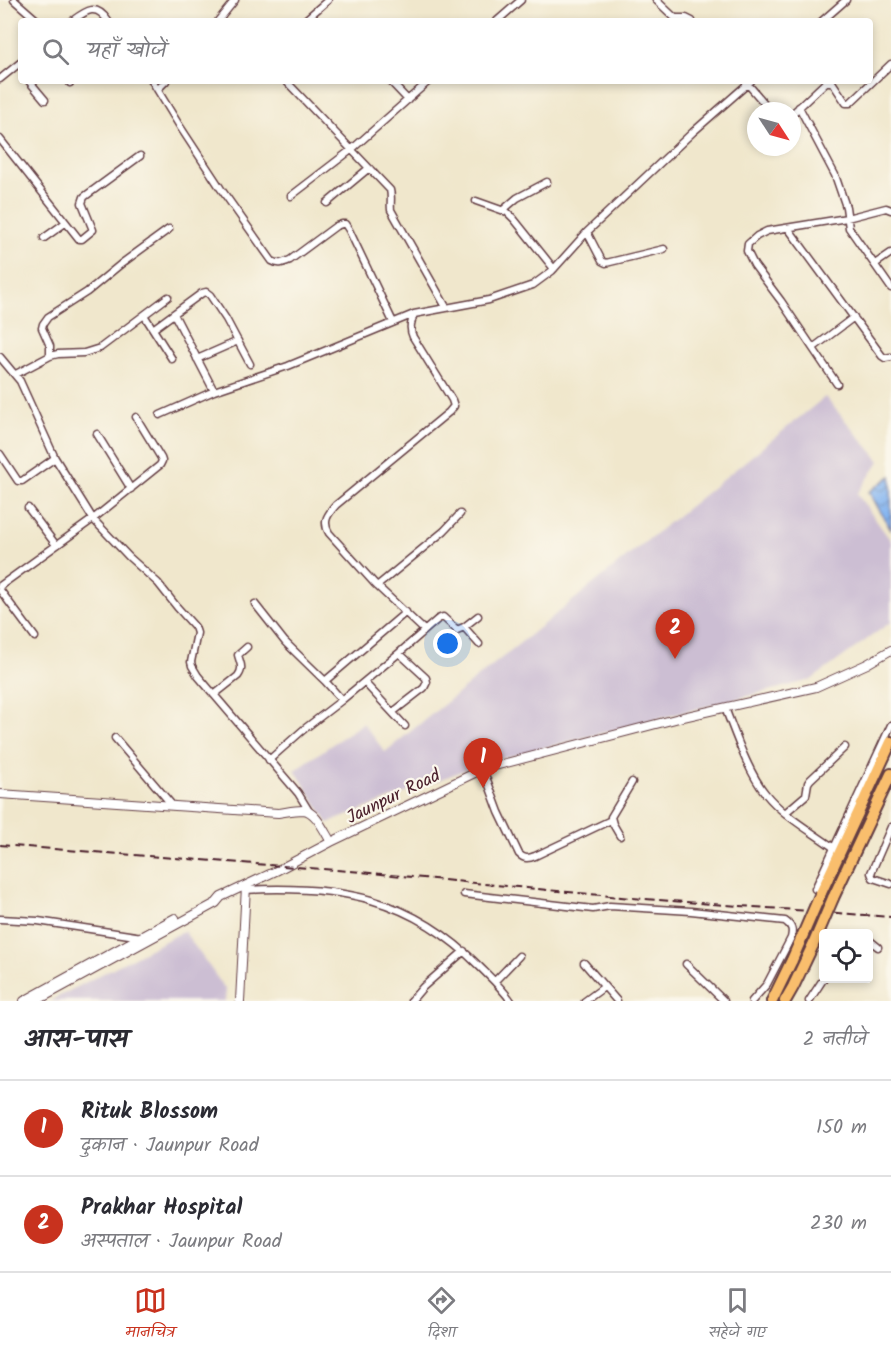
<!DOCTYPE html>
<html lang="hi">
<head>
<meta charset="utf-8">
<style>
  :root { --surface:#fff; --page:#f2f2f3; --text:#2b2b33; --muted:#7c7c81; --line:#e1e1e2; --accent:#c8321e }
  body { margin:0; font-family:Kalam,"Playpen Sans Deva",sans-serif; background:var(--page); color:var(--text) }
  .controls { position:absolute; right:18px; bottom:18px; display:grid; overflow:hidden; border-radius:6px; box-shadow:0 3px 9px #0003 }
  .controls button { width:54px; height:54px; display:grid; place-items:center; padding:0; border:0; border-bottom:2px solid var(--line); background:var(--surface); color:var(--text); font:30px sans-serif }
  .compass { position:absolute; left:747px; top:102px; width:54px; height:54px; border-radius:50%; background:var(--surface); box-shadow:0 3px 9px #0003; rotate:126deg }
  .you { position:absolute; left:448px; top:644px; width:21px; height:21px; margin:-15px; border:4px solid #fff; border-radius:50%; background:#1a73e8; box-shadow:0 0 0 9px #1a73e833 }
  .badge { display:grid; place-items:center; width:39px; height:39px; border-radius:50%; background:var(--accent); color:#fff; font-size:20px; font-weight:700 }
  .pin { position:absolute; translate:-50% -50px; filter:drop-shadow(0 2px 3px #0008) }
  .pin::after { content:''; position:absolute; top:32px; width:21px; height:18px; background:inherit; clip-path:polygon(0 0,100% 0,50% 100%) }
  .list { margin:0; padding:0; list-style:none }
  h2 { display:flex; justify-content:space-between; align-items:center; height:78px; margin:0; padding:0 24px; font-size:26px }
  h2 small { font-size:20px; font-weight:400; color:var(--muted) }
  .list li { display:grid; grid-template-columns:39px 1fr auto; gap:18px; align-items:center; box-sizing:border-box; height:96px; padding:0 24px; border-top:2px solid var(--line) }
  .list b { display:block; font-size:22px; white-space:nowrap }
  .list p { margin:0; font-size:20px; white-space:nowrap; color:var(--muted) }
  .list em { font-size:20px; font-style:normal; color:var(--muted) }
  .icon { flex:none; width:33px; height:33px; fill:none; stroke:currentColor; stroke-width:2; stroke-linecap:round; stroke-linejoin:round }
  .map { position:relative; flex:none; width:891px; height:1001px; overflow:hidden }
  .search { position:absolute; background:var(--surface); box-shadow:0 3px 9px #0003; left:18px; right:18px; top:18px; height:66px; display:flex; align-items:center; gap:15px; box-sizing:border-box; padding:0 21px; border-radius:6px; color:var(--muted); font-size:22px }
  .sheet { height:270px; background:var(--surface) }
  nav { display:flex; justify-content:space-around; align-items:center; box-sizing:border-box; height:84px; border-top:2px solid var(--line); background:var(--surface); font-size:16px; color:var(--muted) }
  nav a { display:grid; justify-items:center; gap:3px }
  nav .on { color:var(--accent) }
  .map>svg:first-child { display:block }
</style>
</head>
<body>
<div class="map">
<svg width="891" height="1001" viewBox="0 0 891 1001">
  <defs>
    <pattern id="water-waves" width="16" height="10" patternUnits="userSpaceOnUse" patternTransform="scale(1.5)"><rect width="16" height="10" fill="#85b5f0"/><path d="M0 5q4-4 8 0t8 0" fill="none" stroke="#6f93c3"/></pattern>
  </defs>
  <rect width="100%" height="100%" fill="#fbf7ec"/>
  <filter id="ink" filterUnits="userSpaceOnUse"><feTurbulence type="fractalNoise" baseFrequency=".0167" numOctaves="2"/><feDisplacementMap in="SourceGraphic" scale="12" xChannelSelector="R" yChannelSelector="G"/><feConvolveMatrix kernelMatrix="1 2 1 2 8 2 1 2 1" color-interpolation-filters="sRGB"/></filter>
  <filter id="wash" filterUnits="userSpaceOnUse"><feTurbulence type="fractalNoise" baseFrequency=".008" numOctaves="4" result="noise"/><feDisplacementMap in="SourceGraphic" scale="24" xChannelSelector="R" yChannelSelector="G"/><feGaussianBlur stdDeviation="1.35" result="paint"/><feColorMatrix in="noise" values="0 0 0 0 0 0 0 0 0 0 0 0 0 0 0 0 0 1.4 0 .05"/><feComposite in="paint" operator="in"/></filter>
  <g filter="url(#wash)">
    <rect width="100%" height="100%" fill="#f0e7cc"/>
    <path fill="#ccbed3" d="M825 397 880 461 857 494 891 541V622L811 680 480 764 328 823 295 770 363 723 385 752Z
      M184 931 226 990 225 1001H50Z"/>
    <path fill="url(#water-waves)" stroke="#686a8e" stroke-width="1.5" d="M891 476V530L869 492Z"/>
  </g>
  <g filter="url(#ink)">
    <g fill="none" stroke-linecap="round" stroke-linejoin="round">
      <g stroke="#633d43" stroke-width="9">
        <path id="minor" d="M14 0 38 21
          M656 0 675 18H686L692 21
          M72 21C87 10 96 3 108 21
          M218 21 235 0
          M304 21 328 0
          M497 21 521 0
          M822 21 846 0
          M0 79 21 62
          M29 81 45 100
          M69 81 70 83
          M152 81 179 125 221 189 272 261C279 265 283 263 290 260L336 226 342 224H345L349 230 393 322
          M286 81 390 190C392 197 390 203 391 210L446 307
          M390 81 408 100
          M746 82 771 111
          M158 89 166 81
          M799 107 835 175 846 207 849 228 891 288
          M792 114 826 82H832L846 103H850L891 64
          M0 139 79 239H82L93 230 82 203 84 197 140 156
          M291 196 351 150 429 81
          M476 201 507 212 514 219 554 269
          M327 203 369 168
          M503 210 517 198 547 182
          M788 228 882 356 885 358 891 357
          M587 232 602 261 606 263 664 249
          M44 238 65 223
          M875 264 891 253
          M174 314 214 391
          M414 314C411 323 409 328 413 337L452 400 454 406 449 412 336 505C328 514 322 521 329 533L375 584 424 630
          M144 315 172 359
          M153 329 202 293 206 292 210 295 226 319 250 364
          M813 348 854 317
          M50 356V346L42 328 43 324 48 317 87 292 121 264 169 229
          M0 357 20 381 55 458 93 519 129 557 158 583 177 607 195 627 197 633 191 662 192 666 198 676 298 793 309 811
          M197 359 238 341
          M16 374 50 356 58 354 84 353 100 348 168 297
          M837 384 781 301 754 265 747 251 748 244 757 236 767 231 847 218 886 208 891 210
          M160 415 214 391 288 366 414 314 489 300 533 285 552 271 587 232 693 132 751 81
          M97 434 131 489
          M0 454 18 481H22L55 458
          M28 508 56 545
          M0 586 93 519 160 465 162 461 161 458 136 417
          M377 586 444 531 460 514
          M0 590 35 637
          M255 604 285 642 325 681 342 700
          M464 627 479 644
          M325 681 406 612
          M364 682 405 726
          M214 695 238 676C244 668 240 663 238 655L247 647
          M725 708C735 733 748 772 765 793 783 816 811 831 834 848
          M393 712 424 688 427 682 426 678 399 653
          M115 738 172 805
          M269 760 303 730 342 700 399 653 438 619 443 617 457 630 464 627 478 616
          M483 769 499 812 519 854C524 859 528 859 535 856L611 820
          M785 813 806 795 808 783 810 780 845 747
          M891 827 871 873 873 878 891 884
          M620 836 613 824 611 817 632 782
          M815 889 891 725
          M245 890C340 885 411 897 480 967 491 978 502 988 511 1001
          M464 894 593 909 610 906 691 911 785 921C792 926 793 930 791 938L767 984 752 1001
          M0 919 38 921 142 937
          M868 939 878 947
          M584 963 617 1001
          M686 964 724 1001
          M495 981 519 956
          M411 1001 423 987 464 951
          M585 1001 604 987
          M809 1001 824 978"/>
      </g>
      <g stroke="#633d43" stroke-width="10">
        <path id="tertiary" d="M0 794 278 813C286 812 294 810 303 810 316 811 324 831 331 842
          M24 1001 175 918
          M36 1001 216 903 221 897 276 871 331 842 483 769 683 717 816 687 867 664 891 650
          M240 1001 246 886"/>
      </g>
      <g stroke="#633d43" stroke-width="14">
        <path id="trunk" d="M821 893 891 742
          M833 898 891 774
          M772 1001 792 960
          M785 1001 793 987 813 945"/>
      </g>
      <use href="#minor" stroke="#fff" stroke-width="6"/>
      <use href="#tertiary" stroke="#fff" stroke-width="8"/>
      <use href="#trunk" stroke="#f9be6d" stroke-width="10"/>
      <path stroke="#4a1f2b" stroke-width="2" stroke-dasharray="9 4.5" stroke-linecap="butt" d="M0 845 350 871 631 898 891 917"/>
      <g stroke="#633d43" stroke-width="14" stroke-linecap="butt">
        <path id="trunk-bridge" d="M813 945 833 898
          M792 960 821 893"/>
      </g>
      <use href="#trunk-bridge" stroke="#f9be6d" stroke-width="10"/>
    </g>
  </g>
  <g text-anchor="middle" stroke-width="4.5" stroke-linejoin="round" paint-order="stroke">
    <g font-size="18" fill="#4a1f2b" stroke="#fbf7ec">
      <text transform="translate(393 796) rotate(-26)" y="6">Jaunpur Road</text>
    </g>
  </g>
</svg>
<div class="controls">
<button><svg class="icon" aria-label="locate" viewBox="0 0 24 24"><circle cx="12" cy="12" r="6"/><path d="M12 2v4M12 18v4M2 12h4M18 12h4"/></svg></button>
</div>
<svg class="compass" viewBox="-18 -18 36 36"><path d="M0-13l5 13h-10z" fill="#e53935"/><path d="M0 13l5-13h-10z" fill="#7c7c81"/></svg>
<div class="you"></div>
<div class="pin badge" style="left:483px;top:788px">1</div>
<div class="pin badge" style="left:675px;top:659px">2</div>
<div class="search"><svg class="icon" aria-label="search" viewBox="0 0 24 24"><circle cx="10" cy="10" r="6"/><path d="M15 15l6 6"/></svg>यहाँ खोजें</div>
</div>
<section class="sheet">
<h2>आस-पास<small>2 नतीजे</small></h2>
<ul class="list">
<li><span class="badge">1</span><div><b>Rituk Blossom</b><p>दुकान · Jaunpur Road</p></div><em>150 m</em></li>
<li><span class="badge">2</span><div><b>Prakhar Hospital</b><p>अस्पताल · Jaunpur Road</p></div><em>230 m</em></li>
</ul>
</section>
<nav>
<a class="on"><svg class="icon" aria-label="map" viewBox="0 0 24 24"><path d="M3 6l6-2 6 2 6-2v14l-6 2-6-2-6 2zM9 4v14M15 6v14"/></svg>मानचित्र</a>
<a><svg class="icon" aria-label="directions" viewBox="0 0 24 24"><path d="M12 3l9 9-9 9-9-9zM9 14v-3h6M13 9l2 2-2 2"/></svg>दिशा</a>
<a><svg class="icon" aria-label="saved" viewBox="0 0 24 24"><path d="M7 4h10v16l-5-4-5 4z"/></svg>सहेजे गए</a>
</nav>
</body>
</html>
